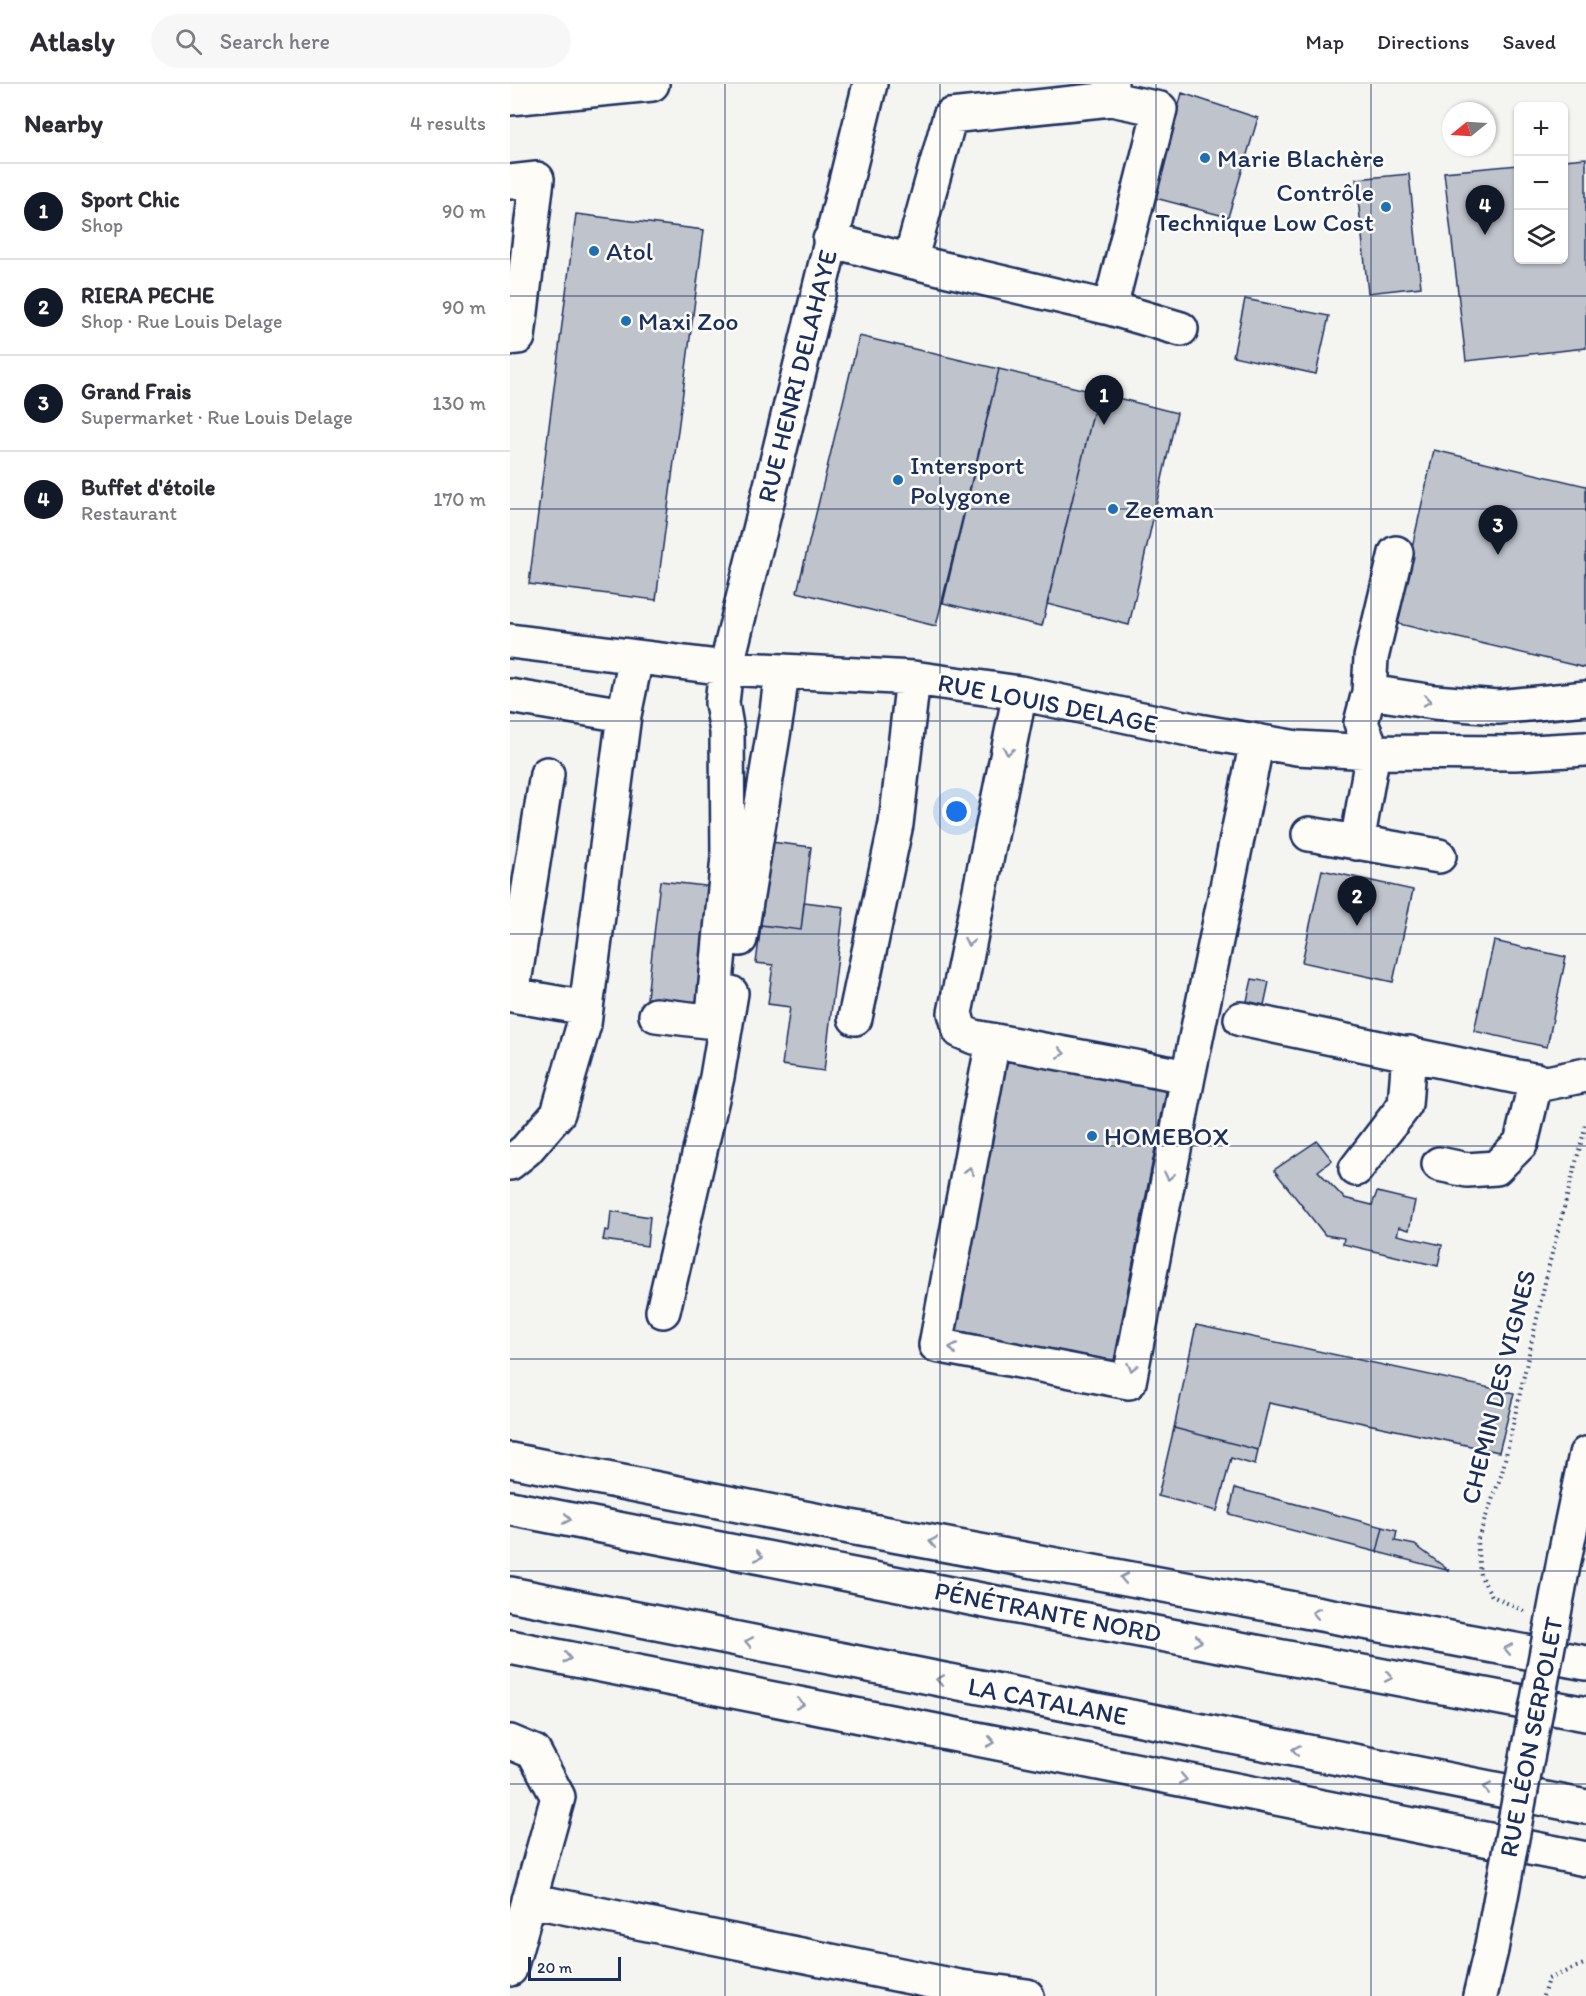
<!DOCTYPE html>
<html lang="en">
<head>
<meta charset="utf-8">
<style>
  :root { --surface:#fff; --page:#f7f7f7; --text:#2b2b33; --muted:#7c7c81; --line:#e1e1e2; --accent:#111827 }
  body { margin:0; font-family:Itim,sans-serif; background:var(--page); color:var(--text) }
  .controls { position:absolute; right:18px; top:18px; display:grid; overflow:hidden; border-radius:9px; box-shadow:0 2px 4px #0004 }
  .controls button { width:54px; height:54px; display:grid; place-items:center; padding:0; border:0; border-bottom:2px solid var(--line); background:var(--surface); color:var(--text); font:30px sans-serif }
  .compass { position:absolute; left:932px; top:18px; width:54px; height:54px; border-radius:50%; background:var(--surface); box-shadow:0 2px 4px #0004; rotate:252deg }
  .scale { position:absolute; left:18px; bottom:15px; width:93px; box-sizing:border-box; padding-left:6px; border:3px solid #1b2f5e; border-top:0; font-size:16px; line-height:21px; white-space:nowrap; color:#1b2f5e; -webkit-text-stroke:4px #fdfcf7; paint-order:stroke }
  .you { position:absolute; left:447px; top:728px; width:21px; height:21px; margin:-15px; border:4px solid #fff; border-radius:50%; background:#1a73e8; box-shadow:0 0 0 9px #1a73e833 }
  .badge { display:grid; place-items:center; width:39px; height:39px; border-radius:50%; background:var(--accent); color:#fff; font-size:20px; font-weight:700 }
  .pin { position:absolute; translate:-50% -50px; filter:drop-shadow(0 2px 3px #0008) }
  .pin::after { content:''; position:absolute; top:32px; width:21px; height:18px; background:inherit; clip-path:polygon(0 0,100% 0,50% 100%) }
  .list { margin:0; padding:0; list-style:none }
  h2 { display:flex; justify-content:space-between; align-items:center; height:78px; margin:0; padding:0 24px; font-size:26px }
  h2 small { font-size:20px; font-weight:400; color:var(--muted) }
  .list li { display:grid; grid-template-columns:39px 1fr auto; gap:18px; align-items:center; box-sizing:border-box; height:96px; padding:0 24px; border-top:2px solid var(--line) }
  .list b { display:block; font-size:22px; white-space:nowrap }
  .list p { margin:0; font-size:20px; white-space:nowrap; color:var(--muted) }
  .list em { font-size:20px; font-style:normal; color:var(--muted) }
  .icon { flex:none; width:33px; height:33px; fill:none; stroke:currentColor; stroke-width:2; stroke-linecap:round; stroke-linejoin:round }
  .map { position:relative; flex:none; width:1076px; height:1912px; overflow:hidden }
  header { display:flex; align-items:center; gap:36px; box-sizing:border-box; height:84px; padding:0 30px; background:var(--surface); border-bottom:2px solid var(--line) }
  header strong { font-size:28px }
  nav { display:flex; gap:33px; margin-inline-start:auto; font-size:21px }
  .search { width:420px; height:54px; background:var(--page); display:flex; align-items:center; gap:15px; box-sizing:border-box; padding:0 21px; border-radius:33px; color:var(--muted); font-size:22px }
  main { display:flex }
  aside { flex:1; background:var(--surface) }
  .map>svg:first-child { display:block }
</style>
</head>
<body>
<header>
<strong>Atlasly</strong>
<div class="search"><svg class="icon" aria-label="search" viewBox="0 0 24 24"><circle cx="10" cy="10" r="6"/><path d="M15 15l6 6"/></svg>Search here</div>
<nav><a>Map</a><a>Directions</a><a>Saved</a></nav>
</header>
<main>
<aside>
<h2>Nearby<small>4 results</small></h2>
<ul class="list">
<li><span class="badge">1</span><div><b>Sport Chic</b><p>Shop</p></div><em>90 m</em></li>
<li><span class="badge">2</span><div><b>RIERA PECHE</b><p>Shop · Rue Louis Delage</p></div><em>90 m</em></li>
<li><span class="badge">3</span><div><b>Grand Frais</b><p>Supermarket · Rue Louis Delage</p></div><em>130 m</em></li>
<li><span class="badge">4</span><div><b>Buffet d'étoile</b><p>Restaurant</p></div><em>170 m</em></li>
</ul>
</aside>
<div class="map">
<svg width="1076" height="1912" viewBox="0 0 1076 1912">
  <rect width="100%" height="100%" fill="#f4f4f1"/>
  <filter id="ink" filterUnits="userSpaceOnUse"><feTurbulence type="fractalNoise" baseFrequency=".0167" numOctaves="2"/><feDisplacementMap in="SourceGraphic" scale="12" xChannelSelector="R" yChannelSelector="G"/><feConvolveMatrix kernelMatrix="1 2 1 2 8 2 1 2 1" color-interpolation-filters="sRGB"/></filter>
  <g filter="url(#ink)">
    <path fill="#bfc3cc" stroke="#1b2f5e" stroke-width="1.5" d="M672 9 748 34 718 133 645 114Z
      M1076 74V264L956 277 934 88 1008 81V176H1054V76Z
      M899 90 911 203 858 209 846 95Z
      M66 130 194 146 146 516 19 500Z
      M735 215 819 232 806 290 723 272Z
      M349 252 489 285 426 542 287 508Z
      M489 285 588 309 532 542 433 519Z
      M588 309 667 329 619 541 537 520Z
      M924 366 1076 402V584L885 539Z
      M261 758 301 763 291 846 251 841Z
      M812 786 903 806 883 898 792 878Z
      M150 797 204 803 191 921 137 914Z
      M294 818 334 823 314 987 272 981 280 923 258 920 263 881 246 879 251 841 291 846Z
      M984 857 1056 873 1037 963 964 947Z
      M742 895 759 898 754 921 737 917Z
      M496 972 657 1003 604 1277 444 1246Z
      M807 1057 822 1076 808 1087 834 1114 862 1121 867 1108 905 1117 899 1146 889 1143 887 1151 932 1161 928 1182 833 1160 834 1154 815 1151 764 1086Z
      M101 1127 140 1133 137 1162 93 1156 95 1146 99 1147Z
      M686 1241 1004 1309 989 1368 759 1319 748 1366 664 1344Z
      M664 1344 748 1366 745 1381 721 1374 707 1427 648 1412Z
      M725 1404 873 1443 867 1468 719 1430Z
      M873 1443 887 1447 885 1457 905 1461 940 1487 867 1468Z"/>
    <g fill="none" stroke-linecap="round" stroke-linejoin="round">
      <g stroke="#1b2f5e" stroke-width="38">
        <path id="minor" d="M601 0V15L440 32 400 177 600 224 671 245
          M0 98 27 95 8 253 0 254
          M320 156 400 177
          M600 224 650 25 601 15
          M0 557 216 584 403 594 510 609 688 647 787 664 863 668 1005 669 1076 665
          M859 608 924 618 988 623 1076 614
          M510 609 445 929 450 947 464 953 678 993
          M0 612 114 631
          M37 690 2 911 76 924
          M799 750 929 772
          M847 759 863 668 851 639 859 608 861 574 886 469
          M230 855 267 627 272 587
          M146 931 196 937 203 930 218 773 217 648 212 619 216 584 360 0
          M345 934 386 740 403 594
          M731 935 1037 999 1076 991
          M483 957 426 1261 619 1298 678 993 747 657
          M0 1079 16 1066 48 1029 74 940 114 631 126 574
          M929 1080 957 1086 986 1084 1011 1059 1026 996
          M846 1085 895 1021 899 969
          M153 1227 207 993 221 909
          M1055 1471 1076 1370
          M0 1658 24 1668 48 1713 0 1885
          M19 1816 450 1903 517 1912
          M970 1912 981 1866"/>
      </g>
      <g stroke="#1b2f5e" stroke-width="38">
        <path id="major" d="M0 14 142 0"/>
      </g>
      <g stroke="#1b2f5e" stroke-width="38">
        <path id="highway" d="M0 1376 340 1443 1076 1579
          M0 1424 486 1519 1076 1630
          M0 1510 1076 1723
          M0 1563 1076 1775"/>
      </g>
      <path stroke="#1b2f5e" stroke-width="4" stroke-dasharray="1.5 4.5" stroke-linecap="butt" d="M1014 1527 982 1512 970 1491 967 1457 992 1389 1039 1181 1076 1040
        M1033 1912 1038 1895 1076 1879"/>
      <use href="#minor" stroke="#fdfcf7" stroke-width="33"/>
      <use href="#major" stroke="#fdfcf7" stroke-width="33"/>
      <use href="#highway" stroke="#fdfcf7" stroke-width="33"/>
      <g stroke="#1b2f5e" stroke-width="38" stroke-linecap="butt">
        <path id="minor-bridge" d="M981 1866 1055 1471"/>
      </g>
      <use href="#minor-bridge" stroke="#fdfcf7" stroke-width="33"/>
    </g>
    <defs><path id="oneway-chevron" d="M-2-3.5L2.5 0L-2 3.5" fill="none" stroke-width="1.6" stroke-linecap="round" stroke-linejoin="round" transform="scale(1.5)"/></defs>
    <g stroke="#8c96aa">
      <use href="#oneway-chevron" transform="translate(917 617) rotate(8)"/>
      <use href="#oneway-chevron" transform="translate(498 667) rotate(101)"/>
      <use href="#oneway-chevron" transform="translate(459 858) rotate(101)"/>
      <use href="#oneway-chevron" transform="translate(551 969) rotate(11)"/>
      <use href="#oneway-chevron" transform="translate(459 1087) rotate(-79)"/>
      <use href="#oneway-chevron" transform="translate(659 1092) rotate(101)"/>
      <use href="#oneway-chevron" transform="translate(443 1264) rotate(-169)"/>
      <use href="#oneway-chevron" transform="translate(622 1283) rotate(101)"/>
      <use href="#oneway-chevron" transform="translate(57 1435) rotate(11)"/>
      <use href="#oneway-chevron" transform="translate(423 1458) rotate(-169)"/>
      <use href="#oneway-chevron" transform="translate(249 1472) rotate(11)"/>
      <use href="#oneway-chevron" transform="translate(614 1494) rotate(-169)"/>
      <use href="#oneway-chevron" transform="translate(806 1529) rotate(-169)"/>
      <use href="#oneway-chevron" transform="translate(688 1557) rotate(11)"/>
      <use href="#oneway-chevron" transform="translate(239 1558) rotate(-169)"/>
      <use href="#oneway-chevron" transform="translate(998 1565) rotate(-169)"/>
      <use href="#oneway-chevron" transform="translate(57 1574) rotate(11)"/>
      <use href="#oneway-chevron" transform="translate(879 1593) rotate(11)"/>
      <use href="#oneway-chevron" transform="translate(430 1596) rotate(-169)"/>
      <use href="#oneway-chevron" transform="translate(290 1620) rotate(11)"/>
      <use href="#oneway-chevron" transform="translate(481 1658) rotate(11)"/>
      <use href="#oneway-chevron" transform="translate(786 1666) rotate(-169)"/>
      <use href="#oneway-chevron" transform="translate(673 1695) rotate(11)"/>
      <use href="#oneway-chevron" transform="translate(977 1704) rotate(-169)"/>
    </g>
  </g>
  <path fill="none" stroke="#1b2f5e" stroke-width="1.5" stroke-opacity="0.55" d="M215 0V1912M430 0V1912M646 0V1912M861 0V1912M0 212H1076M0 425H1076M0 637H1076M0 850H1076M0 1062H1076M0 1275H1076M0 1487H1076M0 1700H1076"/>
  <g fill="#1f6fb2" stroke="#fdfcf7" stroke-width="2">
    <circle cx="695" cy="74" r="6"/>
    <circle cx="876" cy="123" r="6"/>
    <circle cx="84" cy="167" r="6"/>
    <circle cx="116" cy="237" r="6"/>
    <circle cx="388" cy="396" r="6"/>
    <circle cx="603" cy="425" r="6"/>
    <circle cx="582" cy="1052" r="6"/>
  </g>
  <g text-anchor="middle" stroke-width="5" stroke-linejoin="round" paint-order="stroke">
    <g font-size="26" fill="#1b2f5e" stroke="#fdfcf7" text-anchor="start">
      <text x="707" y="83">Marie Blachère</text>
      <text x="864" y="117" text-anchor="end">Contrôle<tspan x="864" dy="30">Technique Low Cost</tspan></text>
      <text x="96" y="176">Atol</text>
      <text x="128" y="246">Maxi Zoo</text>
      <text x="400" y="390">Intersport<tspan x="400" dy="30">Polygone</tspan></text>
      <text x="615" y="434">Zeeman</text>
      <text x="594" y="1061">HOMEBOX</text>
    </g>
    <g font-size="26" fill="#1b2f5e" stroke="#fdfcf7">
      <text transform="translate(287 292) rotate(-76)" y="9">RUE HENRI DELAHAYE</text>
      <text transform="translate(538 619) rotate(11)" y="9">RUE LOUIS DELAGE</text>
      <text transform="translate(988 1303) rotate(-76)" y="9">CHEMIN DES VIGNES</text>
      <text transform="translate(538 1528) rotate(11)" y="9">PÉNÉTRANTE NORD</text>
      <text transform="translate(538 1617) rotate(11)" y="9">LA CATALANE</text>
      <text transform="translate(1021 1653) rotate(-79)" y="9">RUE LÉON SERPOLET</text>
    </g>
  </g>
</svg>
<div class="controls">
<button>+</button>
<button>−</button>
<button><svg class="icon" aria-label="layers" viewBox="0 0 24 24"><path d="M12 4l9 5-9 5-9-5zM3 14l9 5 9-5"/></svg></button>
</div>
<svg class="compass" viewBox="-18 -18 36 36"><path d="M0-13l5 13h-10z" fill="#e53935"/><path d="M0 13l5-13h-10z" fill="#7c7c81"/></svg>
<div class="scale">20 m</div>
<div class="you"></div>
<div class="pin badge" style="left:594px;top:341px">1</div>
<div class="pin badge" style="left:847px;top:842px">2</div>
<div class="pin badge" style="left:988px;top:471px">3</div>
<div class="pin badge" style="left:975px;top:151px">4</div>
</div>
</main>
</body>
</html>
